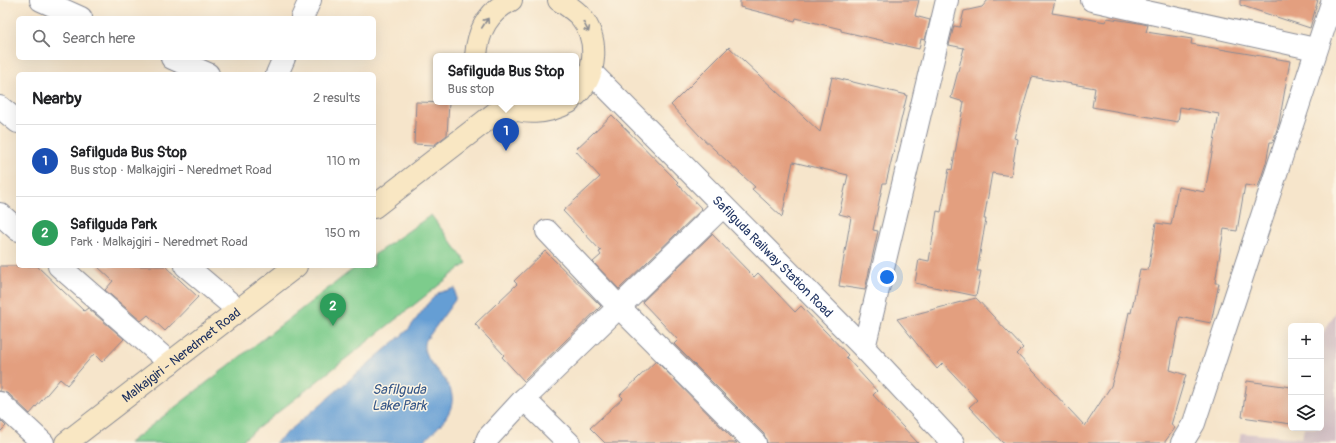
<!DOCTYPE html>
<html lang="en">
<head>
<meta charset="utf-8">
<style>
  :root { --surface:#fff; --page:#f2f2f2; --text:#202124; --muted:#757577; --line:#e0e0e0; --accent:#111827 }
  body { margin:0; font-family:Pangolin,sans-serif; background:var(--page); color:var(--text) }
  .controls { position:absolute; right:12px; bottom:12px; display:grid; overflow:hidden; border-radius:6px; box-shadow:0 4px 16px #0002 }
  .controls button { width:36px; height:36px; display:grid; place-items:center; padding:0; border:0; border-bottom:1px solid var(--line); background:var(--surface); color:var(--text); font:20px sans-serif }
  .you { position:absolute; left:887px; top:277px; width:14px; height:14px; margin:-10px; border:3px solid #fff; border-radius:50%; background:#1a73e8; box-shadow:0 0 0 6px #1a73e833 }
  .badge { display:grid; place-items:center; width:26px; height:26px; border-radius:50%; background:var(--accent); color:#fff; font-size:13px; font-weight:700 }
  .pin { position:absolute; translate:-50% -33px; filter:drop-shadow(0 1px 2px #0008) }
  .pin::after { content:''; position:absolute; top:21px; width:14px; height:12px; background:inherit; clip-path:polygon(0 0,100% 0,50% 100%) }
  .popup { position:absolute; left:433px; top:53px; width:146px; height:52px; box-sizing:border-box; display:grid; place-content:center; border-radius:6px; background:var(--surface); filter:drop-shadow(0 1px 3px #0005); font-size:13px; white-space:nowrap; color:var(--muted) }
  .popup b { font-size:15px; color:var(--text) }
  .popup::after { content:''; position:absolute; left:50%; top:100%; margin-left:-8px; border:8px solid transparent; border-top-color:var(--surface) }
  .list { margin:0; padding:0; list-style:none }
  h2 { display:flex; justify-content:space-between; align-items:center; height:52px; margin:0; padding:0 16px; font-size:17px }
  h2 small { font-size:13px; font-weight:400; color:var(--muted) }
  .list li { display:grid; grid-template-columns:26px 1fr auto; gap:12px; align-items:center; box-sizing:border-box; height:72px; padding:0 16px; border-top:1px solid var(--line) }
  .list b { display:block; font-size:15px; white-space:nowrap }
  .list p { margin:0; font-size:13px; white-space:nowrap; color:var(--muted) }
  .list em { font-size:13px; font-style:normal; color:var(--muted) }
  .icon { flex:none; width:22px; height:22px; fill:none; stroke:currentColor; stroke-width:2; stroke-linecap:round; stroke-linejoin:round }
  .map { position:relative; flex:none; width:1336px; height:443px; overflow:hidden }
  .search { position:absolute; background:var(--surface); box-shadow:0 4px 16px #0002; left:16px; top:16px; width:360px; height:44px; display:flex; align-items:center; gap:10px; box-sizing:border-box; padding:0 14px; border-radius:6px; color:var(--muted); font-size:15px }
  .panel { position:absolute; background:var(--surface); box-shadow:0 4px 16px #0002; left:16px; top:72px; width:360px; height:196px; border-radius:6px }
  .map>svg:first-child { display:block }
</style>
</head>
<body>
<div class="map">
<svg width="1336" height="443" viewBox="0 0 1336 443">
  <rect width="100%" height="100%" fill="#fcf5e5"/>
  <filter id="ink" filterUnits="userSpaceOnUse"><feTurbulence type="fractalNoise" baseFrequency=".025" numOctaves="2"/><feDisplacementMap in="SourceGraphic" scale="8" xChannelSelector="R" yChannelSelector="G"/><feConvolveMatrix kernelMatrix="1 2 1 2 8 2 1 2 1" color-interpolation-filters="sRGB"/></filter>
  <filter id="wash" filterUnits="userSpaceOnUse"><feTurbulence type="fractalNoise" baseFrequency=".012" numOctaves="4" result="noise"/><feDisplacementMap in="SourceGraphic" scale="16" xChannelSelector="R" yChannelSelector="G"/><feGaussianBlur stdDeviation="0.9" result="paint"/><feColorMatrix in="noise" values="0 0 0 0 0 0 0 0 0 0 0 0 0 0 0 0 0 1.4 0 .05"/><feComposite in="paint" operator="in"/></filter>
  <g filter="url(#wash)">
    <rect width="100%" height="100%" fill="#f6e5cb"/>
    <path fill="#d2bec4" d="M1336 312V443H1239L1241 433 1302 438 1304 428H1321V336Z"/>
    <path fill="#7dcc8c" stroke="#4c7e75" d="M431 215 467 263 239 443H129L348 273 358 266H374V255Z"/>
    <path fill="#659ed4" stroke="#406699" d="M455 288V300L424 343C423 352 427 356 431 363 436 370 443 376 447 383 463 408 439 426 422 443H275L408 330 429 302 438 293Z"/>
    <g id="blocks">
      <path fill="#e39f7f" d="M740 0H919L915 16 930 20 925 40 921 39 919 49 841 31V29L796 18 795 21 740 7Z
        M988 0H1055L1052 13 1106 22 1107 18 1139 23 1148 25 1146 32 1192 39 1191 44 1290 61 1279 123 1273 142H1270L1266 163 1258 187 1245 185 1237 231 1224 229 1215 283H1219L1211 323 1180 317 1170 370 1186 375 1171 425 1175 428 1164 443H1003L969 407 977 400 943 363 937 369 897 319 976 298 1023 348 1017 354 1085 426 1111 386 1121 352 1129 312 1131 313 1140 269 1148 270 1156 223 1171 225 1178 187 1205 192 1219 114 1180 107 1178 122 1092 107 1095 88 1032 77 1014 138 1017 139 1011 176 992 173 984 219H986L977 271H981L976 296 915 283 919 259 929 261 937 211 941 212 949 169 952 170 964 102 951 98 964 48 949 45 954 26 960 27 964 11 982 7Z
        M1240 0H1318L1310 28 1240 5Z
        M729 47 820 132 832 77 907 95 886 183H883L873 230 878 231 865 290 839 286 851 217 839 214 848 175 793 162 782 217 752 189 755 187 701 137 671 105Z
        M416 102 449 103 447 135 434 145 414 144Z
        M612 115 678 182 677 183 702 209 619 289 593 262 601 255 599 252 601 251 563 211 600 177 575 150Z
        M712 234 754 277 758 273 795 312 801 306 848 355 846 357 877 391 873 395 918 443H767L764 434 674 344 678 340 642 302Z
        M545 251 601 306 524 381 502 357 504 355 475 324 517 284 514 281Z
        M0 266H37L84 311 88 308 124 339 102 362 94 354 67 385 60 379 30 414 9 394 0 391Z
        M97 266H165L198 297 165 331 148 315 141 321 105 290 113 281Z
        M656 361 737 443H605L590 428 623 398 620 395Z
        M1247 381 1291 387V424L1242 417Z
        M0 420 6 426 0 432Z"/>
    </g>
  </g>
  <g filter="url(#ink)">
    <use href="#blocks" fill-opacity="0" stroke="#888a94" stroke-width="1"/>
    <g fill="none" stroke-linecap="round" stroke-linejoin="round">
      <g stroke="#888a94" stroke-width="24">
        <g id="minor">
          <path d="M41 0 81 18"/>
          <path d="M1092 0 1315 49"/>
          <path d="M302 18 310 0"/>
          <path d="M172 58 208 74"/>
          <path id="s1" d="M591 72 864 348 953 443"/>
          <path d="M277 74 284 58"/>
          <path d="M0 107 18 122"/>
          <path d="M0 214 18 230"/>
          <path d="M547 231 619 307 755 443"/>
          <path d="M59 266 170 363"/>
          <path d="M186 266 238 310"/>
          <path d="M864 348 947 0"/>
          <path d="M524 399 569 443"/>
          <path d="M0 403 43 443"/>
          <path d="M486 443 488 438 524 399 723 206"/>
          <path d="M1182 443 1194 423 1333 0"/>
        </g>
      </g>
      <g stroke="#888a94" stroke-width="24">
        <g id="secondary">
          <path d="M559 0C567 5 575 10 581 17 599 39 597 75 576 95"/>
          <path d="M476 56C478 30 488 12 511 0"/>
          <path d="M502 102C522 117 548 113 569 102"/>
          <path d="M374 207 506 105"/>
          <path id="s2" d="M66 443 296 266"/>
        </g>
      </g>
      <use href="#minor" stroke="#fff" stroke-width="22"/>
      <use href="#secondary" stroke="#f9e7c3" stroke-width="22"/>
    </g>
    <defs><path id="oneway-shaft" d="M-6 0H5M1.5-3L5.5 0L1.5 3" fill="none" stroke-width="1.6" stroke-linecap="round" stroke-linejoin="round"/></defs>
    <g stroke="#8a8b90">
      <use href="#oneway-shaft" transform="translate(485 23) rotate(-57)"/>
      <use href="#oneway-shaft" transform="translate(586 27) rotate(62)"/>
    </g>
  </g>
  <g text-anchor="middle" stroke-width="3" stroke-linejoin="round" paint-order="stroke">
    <g font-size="13" fill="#1b2f5e" stroke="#fcf5e5">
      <text dy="5" stroke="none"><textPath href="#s1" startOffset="259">Safilguda Railway Station Road</textPath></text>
      <text dy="5" stroke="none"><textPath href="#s2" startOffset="145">Malkajgiri - Neredmet Road</textPath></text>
    </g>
    <g font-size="14" font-style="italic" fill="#355687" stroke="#fcf5e5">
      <text x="399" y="394">Safilguda<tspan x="399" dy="16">Lake Park</tspan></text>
    </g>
  </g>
</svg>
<div class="controls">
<button>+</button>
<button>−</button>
<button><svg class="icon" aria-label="layers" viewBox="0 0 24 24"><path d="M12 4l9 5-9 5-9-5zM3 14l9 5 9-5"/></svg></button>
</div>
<div class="you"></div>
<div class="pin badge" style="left:506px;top:151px;background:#1a4fb4">1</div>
<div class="popup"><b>Safilguda Bus Stop</b>Bus stop</div>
<div class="pin badge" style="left:333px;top:326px;background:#2e9e5b">2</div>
<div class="search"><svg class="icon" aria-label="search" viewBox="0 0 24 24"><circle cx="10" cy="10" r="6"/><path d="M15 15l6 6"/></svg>Search here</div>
<section class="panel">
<h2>Nearby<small>2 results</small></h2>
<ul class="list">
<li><span class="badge" style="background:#1a4fb4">1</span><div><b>Safilguda Bus Stop</b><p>Bus stop · Malkajgiri - Neredmet Road</p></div><em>110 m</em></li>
<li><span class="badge" style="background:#2e9e5b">2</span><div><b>Safilguda Park</b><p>Park · Malkajgiri - Neredmet Road</p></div><em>150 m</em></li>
</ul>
</section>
</div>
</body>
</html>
